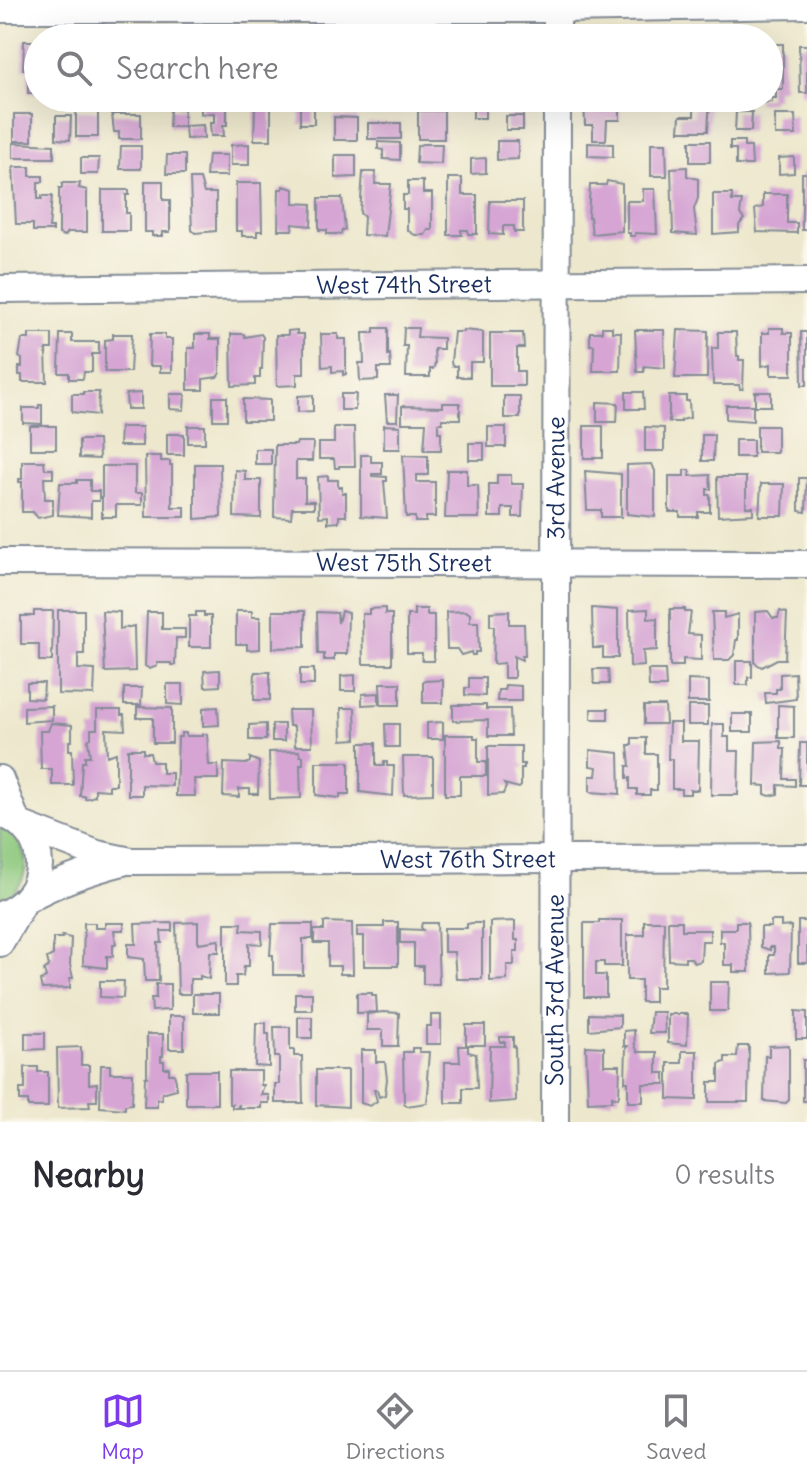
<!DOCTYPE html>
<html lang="en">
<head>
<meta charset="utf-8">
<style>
  :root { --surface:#fff; --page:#f7f7f7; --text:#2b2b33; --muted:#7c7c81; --line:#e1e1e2; --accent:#7c3aed }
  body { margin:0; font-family:Delius,sans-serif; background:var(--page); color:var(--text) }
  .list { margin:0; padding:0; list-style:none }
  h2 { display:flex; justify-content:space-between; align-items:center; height:104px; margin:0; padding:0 32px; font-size:34px }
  h2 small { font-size:26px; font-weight:400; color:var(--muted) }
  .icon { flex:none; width:44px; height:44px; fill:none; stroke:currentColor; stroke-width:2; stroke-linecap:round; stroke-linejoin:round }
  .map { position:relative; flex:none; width:807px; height:1122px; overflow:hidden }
  .search { position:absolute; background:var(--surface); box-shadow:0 8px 32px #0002; left:24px; right:24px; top:24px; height:88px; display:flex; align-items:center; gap:20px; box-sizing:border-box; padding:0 28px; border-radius:44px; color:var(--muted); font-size:30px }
  .sheet { height:248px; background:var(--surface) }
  nav { display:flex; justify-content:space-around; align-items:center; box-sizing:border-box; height:112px; border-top:2px solid var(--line); background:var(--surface); font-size:22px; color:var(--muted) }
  nav a { display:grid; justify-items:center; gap:4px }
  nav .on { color:var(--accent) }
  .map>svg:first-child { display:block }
</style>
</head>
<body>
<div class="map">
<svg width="807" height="1122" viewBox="0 0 807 1122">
  <rect width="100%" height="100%" fill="#fbf7ec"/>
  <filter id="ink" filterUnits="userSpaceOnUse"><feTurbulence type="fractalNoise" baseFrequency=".0125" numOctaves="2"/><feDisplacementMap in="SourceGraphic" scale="16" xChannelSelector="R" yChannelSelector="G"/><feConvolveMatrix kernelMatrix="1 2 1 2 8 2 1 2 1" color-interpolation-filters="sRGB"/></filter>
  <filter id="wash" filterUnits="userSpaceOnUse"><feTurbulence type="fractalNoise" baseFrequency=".006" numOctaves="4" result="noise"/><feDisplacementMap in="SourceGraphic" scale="32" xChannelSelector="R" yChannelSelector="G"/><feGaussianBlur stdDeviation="1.8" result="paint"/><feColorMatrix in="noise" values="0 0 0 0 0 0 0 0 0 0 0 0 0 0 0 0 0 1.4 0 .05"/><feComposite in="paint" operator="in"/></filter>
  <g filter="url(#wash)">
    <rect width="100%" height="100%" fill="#ede8cd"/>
    <path fill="#8cc87d" stroke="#547c6e" stroke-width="2" d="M0 826C34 843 34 886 0 902Z"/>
    <g id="blocks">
      <path fill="#d6a5d4" d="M24 41H33V47H38V93H28V69H23Z
        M769 44H783V89H776V98H772V102L758 103V98H769Z
        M799 45H807V93H800Z
        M190 98H214V108H227V125H223L224 136H211L210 123H214V113L201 114V102L190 103Z
        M361 98H397V101H379L376 110H362Z
        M490 98H507V109H490Z
        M584 98H620V120H607L606 140H593V125H585Z
        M473 100H485V118H473Z
        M694 100H710L708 131H679L680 116H694Z
        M300 101H314V124H300Z
        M255 105 271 106V140H254Z
        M170 109H184V127H169Z
        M76 111H98V137H76Z
        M418 111H444V139H418Z
        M736 112H752L751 131H735Z
        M14 114H32V141H14Z
        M112 114H141V139H119V132H114Z
        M775 115H795L796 135H775Z
        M56 116H71L70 140 56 139Z
        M506 116H523V130H506Z
        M334 117 357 118V140H334Z
        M368 123H401V139H368Z
        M203 125 204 138 186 139 185 126Z
        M497 141H518V159L497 160Z
        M690 141H710V162H690Z
        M730 141H744V147H751L752 165H736V149H730Z
        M378 142 400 143V160L383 159V150L378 149Z
        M13 143 54 145V158H13Z
        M588 143 613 144V157L588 156Z
        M651 143H666L667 176H651Z
        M249 144V165H231V145Z
        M422 144H442L441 164 416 163 417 146Z
        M121 146H141V169H120Z
        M167 155H185V174H166Z
        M208 155H227V176H206Z
        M335 155H356V177L335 178Z
        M794 157V173L779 174V158Z
        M81 158H99L98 174H81Z
        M486 158V173L471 174V159Z
        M13 167H30V176H43V182H38V199H42V196H52L49 228H53V231H33V224H16Z
        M687 167V176L698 179V198L694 209 697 235 673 233 671 168Z
        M363 172H376L375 184H391L385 236 363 235 364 217 360 213Z
        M802 173H807V230H802Z
        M448 178H462V195H477V234H468V230H461L462 235H448Z
        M190 179H200L204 193H216V231L195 233 192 230Z
        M145 181H163V200H170V232H163V236H152V232H145Z
        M408 181H423V193H432V230H428L425 235H415L407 230V209H403V195H408Z
        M607 181 622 184V231L592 234 590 217H588L590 185H606Z
        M62 183H80L79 188 87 190V232H68L65 236 59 234V188H62Z
        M236 183H261L262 231H257V236H242V231H236Z
        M283 186 294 189V203L312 204 311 226 293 224 292 230H278L279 189H283Z
        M643 189H655L657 234 635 233V236H630V233H627V201H643Z
        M102 190H129V195H126V213H129V231H102Z
        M713 194H732V201H742L740 214 744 219 739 225V232L713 234Z
        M763 194H787V223H797V233L757 232 755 209 763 207Z
        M319 198H342L345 230H342L341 234H327V230H319Z
        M490 201H523V232H514V226H503V235L489 234Z
        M602 327H612V332H621L620 371H593L594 345H590V332H602Z
        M374 328H388V355L390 354 391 368H378V380L360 381 359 363H364L363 333H374Z
        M404 328H418L417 337 443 338V349H434L435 364 433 369H430V377H406L407 346H403Z
        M769 328H783V333H792V375H771V364L762 366V333H769Z
        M297 330V334H304V374H297V385L277 386 276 335H288V331Z
        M463 330 483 332V362H470V377H457V366H452L451 362 454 332H463Z
        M635 330H664L665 368 644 366V372H637Z
        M678 330 708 331 707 378H675Z
        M718 332H736L737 356H739V360H744L743 389H740L739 385H713L712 348H718Z
        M801 332H807V385H802Z
        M490 333H523L524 348H517V371H524V386H490Z
        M29 334H52V349H46L47 382H22V375H19V367H22V359L19 357 22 339H29Z
        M60 334H72V342H99V354H92V372H84L83 379H69V373H59Z
        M113 334H132L130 372H105V340L113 339Z
        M150 334H165V339H172V372H160V366H149Z
        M195 334H210V339H220V373L217 377 203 379V390H188V348H195Z
        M231 334H244L245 337 261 334 263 337 262 369H260V378H255V385L232 386Z
        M321 334H338V339H346V374L343 375V371L332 372V366L322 367Z
        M83 392H99L98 415 72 412V394H83Z
        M626 392H643L644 409H626Z
        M755 392H771V406H755Z
        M141 393V409H127L126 394Z
        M170 394H185L184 410 170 409Z
        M341 394H356L355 410H341Z
        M313 395V411L298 412V396Z
        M385 395H398L397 421H387Z
        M504 396H520V418H504Z
        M669 396H686V401H689L690 418 681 420V422H669Z
        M213 397H227V420H213Z
        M243 399 270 400V421H243Z
        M597 402 618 403 617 422H597Z
        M443 403H460V419H442V423H438V432H441V450H424L426 423H402V406L443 407Z
        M39 405H42V424L23 423V408H39Z
        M726 405H753V421L726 419Z
        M384 425 400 426V449H384Z
        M30 426H56V449H30Z
        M188 426H205V443H188Z
        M584 426H603V458H584Z
        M757 426H777V452H757Z
        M120 427H142V446H119Z
        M334 427H354L355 466H339V468H335L334 459H319V443H334Z
        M488 427H506V447H488Z
        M645 427 664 428V451H645Z
        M167 434H184V455H167Z
        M702 435H714L713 461H702Z
        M79 440H98L99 459 79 458Z
        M735 440H753V457H735Z
        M297 442H313L312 461H296V479H305V501H314V508H292L291 518 274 517 275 445H296Z
        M469 443H484V460H469Z
        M255 449H271V464H255Z
        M361 455H371V462H382V474H372V476L387 477V481H384L387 518 361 516Z
        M403 455 428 456V475H417V482H435V517H426V522H415V517H406Z
        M145 456H161V461H170V465H172V507H185V517H146Z
        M22 461H44L45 469H53V478H44L45 499H53V515L38 518 33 512H22V482H19V479H22Z
        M195 464H220L221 517 195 519Z
        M652 464 655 471V517L627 514V465Z
        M102 466H135V493H142V505H116V517H102Z
        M235 470 245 471V480H261V518L234 517Z
        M447 470H467V485H478L479 518H445Z
        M684 470H690V476L710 475 711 489H707V495H710V512H698V517H680V512H669V476H684Z
        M585 471 621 474V517H601V510H587Z
        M497 475H511V484H523L522 517H513V508H502V517H489V484H497Z
        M328 476V480H338V487H342V493H346V516H339V522L328 523V516L319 517 318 477Z
        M717 477H746V507H753V514L718 516Z
        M799 478H807L806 512 799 511Z
        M77 480H90V491H99V501H91V517L58 515 60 483H77Z
        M761 484H784L783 516H759Z
        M385 608V614H392V664H363L362 614H369V609Z
        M592 608 618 610V658H603V648H593Z
        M414 609H427V615H434V661H422V653H407V615H414Z
        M648 609V619L657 618V650L643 651 644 666 630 667 629 610Z
        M670 609H685V612H691L688 634 701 635V660L683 659V666H670Z
        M58 610H84V654H78V669L95 670 94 695 58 694Z
        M34 611H53L52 661H39V644H21V616H34Z
        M102 611 120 612V629L134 626 135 671 105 672Z
        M236 611H252V617H260V649L247 650V644H236Z
        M273 611H305V647L273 648Z
        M341 611 348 613 347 654H334V660H324V654H318L317 612 337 613 338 623Z
        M466 611 470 614V622H478L479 652H475V655H472L471 652 461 655 457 649H447L446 612Z
        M509 611V624H524L525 656H522V660L514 656V678H504V663L493 664 494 626H490V612Z
        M768 611 773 618H778L780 611 787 613 785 659H777L762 667 755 663V612Z
        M147 612H162V629H185V638H176L175 665H171V663H157V666L150 669 145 666Z
        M196 612H204V616H211V647H189V616H196Z
        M712 612H724V618L738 614V640H736L734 655 729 660H714Z
        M736 661H752V677H748V685H736Z
        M300 669H314V685H300Z
        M593 669H608L609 684H594Z
        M220 670V686L205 687 204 671Z
        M648 670H665L666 687H649Z
        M255 672H270V700H254Z
        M795 673 796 699 766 703 765 693H776V689H780V674Z
        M355 675V691H341V676Z
        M469 678H485V696L465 695V688H469Z
        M443 680V703H423V681Z
        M688 680 709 681V702H688Z
        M27 683H44L43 699 27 698Z
        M380 683H400V705H381Z
        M167 684H183V705L167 704Z
        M505 685 521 686V701H497L498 690H504Z
        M124 688H142L141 705H124Z
        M379 693V704L362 705V694Z
        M453 705H486V709H510L511 736H488V720L453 721Z
        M778 705 794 706V738H778Z
        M52 706V720L24 722V707Z
        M644 706H665L666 724H644Z
        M688 706H708V725H688Z
        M137 707 172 708V743H153V718H137Z
        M218 707 219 725 203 726V708Z
        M341 708H355L356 739 342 740Z
        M591 709H608V719H591Z
        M97 710H121V715H124L125 730 106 729 107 756 116 753V785H109V790L95 789V796L85 799V796H80L82 762H85V756H90L88 740 91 738V729H97Z
        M288 710H311L312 746H295L294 726H289Z
        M732 714H752V732H732Z
        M443 722V739H427V723Z
        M51 723 72 725V741H69V750H72L73 785H52V769H41L40 731H48Z
        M669 723H681V741H699L698 790H690V794H681V789H672V759H668Z
        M266 724V740H249V725Z
        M272 724H284V741H272Z
        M385 724H399V747H386Z
        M712 724H724V737H729V751H739L738 795H711Z
        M181 733H186V736H203V734H207L209 765H218V779H194L195 796H176L178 737H181Z
        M445 735H474V738H478V762H486V776H460V795H445Z
        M632 738H646V754H657V790H650V795H637V789H630V778H627V766H630L628 745H632Z
        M781 741V749H785L784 779H795V786L778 785V794L770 796 765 794V786L755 785 756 742Z
        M360 743H376V766H384V762H387V766H394L393 796 360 792Z
        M800 743H807V785H799Z
        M488 746H521V764H524V768H521V786L519 788 504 784 506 787 503 794 488 795Z
        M128 749H143V753H150L152 762H162V773H172V786L142 785V795H128Z
        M590 750 619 753 620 794 590 792V776H596L597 767 590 766Z
        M299 751 300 756H303V764H300L301 798 270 799 269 752Z
        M403 757H433V794L404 795Z
        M250 758 259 762 258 794H250V789H239V797L223 796 224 763 246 764 250 762Z
        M316 762H349V794H340V798L316 795Z
        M599 920H622V966H604V962H596V975H606V997H584V923H599Z
        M515 921V940H518V951H514V965H507V980L490 981V922Z
        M644 921H664L663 987H654V1002H641V980H627V935H644Z
        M668 921H682V930H710V941H702L701 961 694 963 691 958H685V961L669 960Z
        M771 921H781V927L791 926 790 972 769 973V955H774V947H770V950L761 947V927H771Z
        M798 921H807V963H798Z
        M198 922V943L219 940V952H210L209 979 200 976V979H190V994H178L176 923Z
        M324 922 352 923 353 974H340V966H328V943H314V930H324Z
        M384 922H398V966H364V936H357V927H384Z
        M736 922H748L749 972H733V965H724V942H720V929H736Z
        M84 923H95V928H105V923H124V930H114L116 944H113V956H107V968L83 965Z
        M172 923V931H161L162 943H158L159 981H145L144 959 128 957V944H136L135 924Z
        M225 923H242L241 930 262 931V944L249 943V966H244L243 976H236V986H225Z
        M422 923H437L439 984H423V966H414V943H400V929L423 930 421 927Z
        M472 923H482V979H456L454 952H444V928H467V924Z
        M272 924H313V939H303V975H273V955H270Z
        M62 936 71 938 70 965 73 978H70V988L42 989 40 981 46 978 44 970 49 966 47 958 53 955V938H62Z
        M100 981H124L123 998 100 997Z
        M710 982H729L728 1011H710Z
        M156 984H170V1010L152 1011 151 998H156Z
        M295 993H312V1010H295Z
        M357 993H372V996H376L377 1012 357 1013Z
        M193 994H219V1013H193Z
        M796 1011 807 1012V1039H796Z
        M383 1012 399 1013 398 1046H383V1030H367V1014Z
        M651 1012H664L665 1033H649Z
        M589 1014 620 1015V1027L589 1030Z
        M668 1014H688L687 1045 668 1043Z
        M431 1015H441V1044H426V1026H431Z
        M169 1016H184V1049H169Z
        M298 1017H312V1038H298Z
        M256 1023H266V1034H269V1067L255 1066Z
        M466 1025H485V1045H466Z
        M274 1027H290V1050H294V1056H302L303 1103H275V1084H279V1057H275Z
        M634 1030 635 1046 638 1052H657V1073H665V1084H643V1102H628V1082H625L626 1047 629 1046H624V1031Z
        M25 1033H45V1049L25 1050Z
        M147 1034H163V1056H161V1061H164V1068H169V1074H174L176 1081V1089L162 1093V1099H157V1107H144L145 1077H147Z
        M500 1037H513V1046H515L516 1101 489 1103 490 1046H505V1042H500Z
        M789 1045V1100L786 1103 764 1101 765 1056H769V1046Z
        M459 1046H468V1052L476 1054 477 1088H463V1103H445V1062H460Z
        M586 1046 604 1047V1065H620L619 1095 618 1098 612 1096V1101L588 1102Z
        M738 1046H749L748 1102H709V1082H719V1064L725 1062V1057H737Z
        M81 1047V1065H89V1084L97 1083V1101H89L90 1107 58 1108 57 1048Z
        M412 1048H419V1052H429L427 1079 429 1082 427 1103 407 1106 404 1103 403 1052H412Z
        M361 1050H376V1062H385L387 1079 385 1095 379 1097 377 1090H374L377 1101 370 1106 361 1103Z
        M682 1051H697V1100L668 1099V1063H682Z
        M803 1060H807V1101H803Z
        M101 1065H110V1073H133L132 1104 125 1105V1109L100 1107Z
        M25 1067H38V1072H48V1107H28V1101H20V1089H25Z
        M316 1070H348V1107L316 1105Z
        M186 1071H217V1104H186Z
        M229 1071H261V1085H264L261 1095H269V1103H261V1108H239V1104L237 1108H232V1104H229Z"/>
    </g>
  </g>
  <g filter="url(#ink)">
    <use href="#blocks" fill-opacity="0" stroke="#848c96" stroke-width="2"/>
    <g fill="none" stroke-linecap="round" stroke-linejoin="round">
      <g stroke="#848c96" stroke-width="30">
        <g id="minor">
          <path d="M557 0V38"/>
          <path d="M0 9H557L807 5"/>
          <path id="s1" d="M0 289 807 281"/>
          <path id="s2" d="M0 562 807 564"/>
          <path d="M0 779 16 820"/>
          <path d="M0 813C52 831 52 898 0 915"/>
          <path id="s3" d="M22 825 97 854 131 861 807 858"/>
          <path d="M27 899C59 881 88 871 123 862"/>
          <path d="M0 943 22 905"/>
          <path id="s4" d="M555 1122 557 98"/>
        </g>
      </g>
      <use href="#minor" stroke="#fff" stroke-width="26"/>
    </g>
  </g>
  <g text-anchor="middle" stroke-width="6" stroke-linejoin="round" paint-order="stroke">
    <g font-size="24" fill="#1b2f5e" stroke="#fbf7ec">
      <text dy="8" stroke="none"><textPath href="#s1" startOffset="404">West 74th Street</textPath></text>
      <text dy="8" stroke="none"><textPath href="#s4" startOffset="644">3rd Avenue</textPath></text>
      <text dy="8" stroke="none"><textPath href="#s2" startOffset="404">West 75th Street</textPath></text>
      <text dy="8" stroke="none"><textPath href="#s3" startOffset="452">West 76th Street</textPath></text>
      <text dy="8" stroke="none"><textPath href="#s4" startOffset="132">South 3rd Avenue</textPath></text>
    </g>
  </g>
</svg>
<div class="search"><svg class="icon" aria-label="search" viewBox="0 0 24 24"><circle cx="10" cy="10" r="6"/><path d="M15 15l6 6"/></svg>Search here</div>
</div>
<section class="sheet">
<h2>Nearby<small>0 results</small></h2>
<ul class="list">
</ul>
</section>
<nav>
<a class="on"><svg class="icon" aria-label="map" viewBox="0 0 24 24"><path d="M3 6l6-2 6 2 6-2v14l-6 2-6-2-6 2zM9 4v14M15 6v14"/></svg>Map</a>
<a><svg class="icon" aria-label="directions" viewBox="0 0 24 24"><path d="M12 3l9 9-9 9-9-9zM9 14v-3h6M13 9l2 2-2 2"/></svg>Directions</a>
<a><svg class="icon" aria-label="saved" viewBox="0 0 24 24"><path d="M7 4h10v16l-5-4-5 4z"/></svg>Saved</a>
</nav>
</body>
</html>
